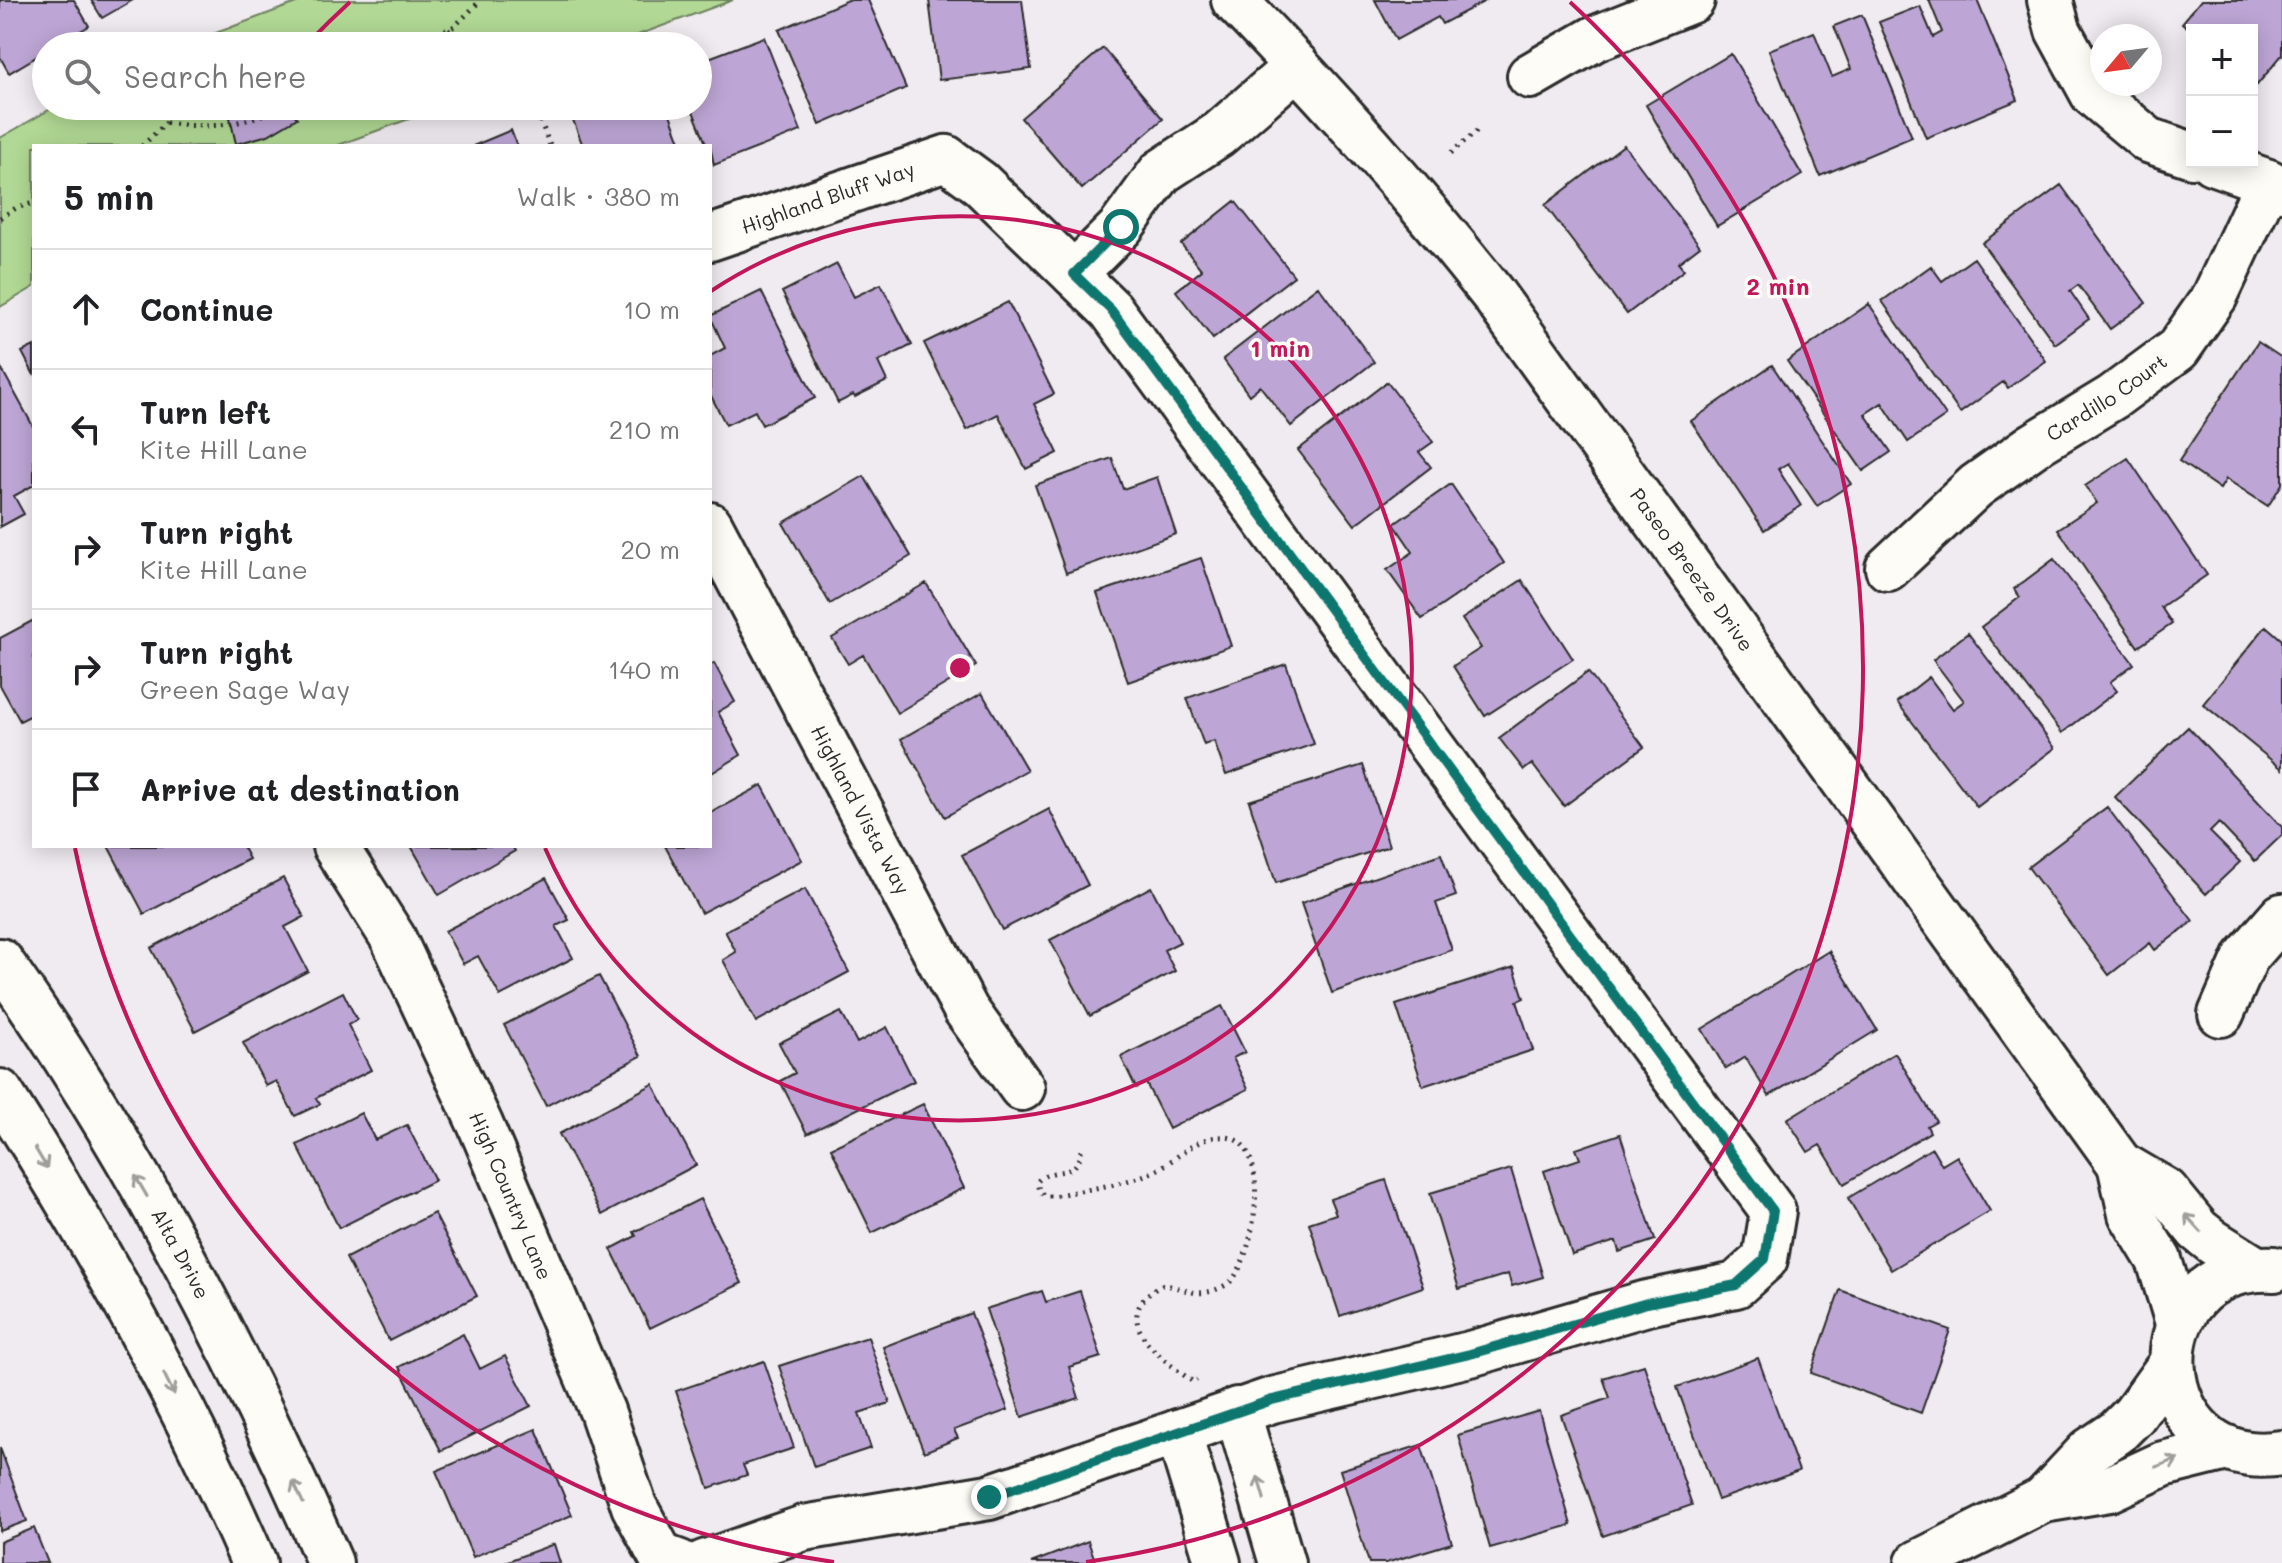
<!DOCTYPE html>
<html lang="en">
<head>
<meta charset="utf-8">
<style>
  :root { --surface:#fff; --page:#f6f6f6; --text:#202124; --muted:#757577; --line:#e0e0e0 }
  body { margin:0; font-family:Mali,sans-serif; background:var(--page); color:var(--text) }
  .controls { position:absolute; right:24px; top:24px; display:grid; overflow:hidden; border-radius:0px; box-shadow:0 4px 20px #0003 }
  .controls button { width:72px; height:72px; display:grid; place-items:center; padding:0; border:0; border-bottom:2px solid var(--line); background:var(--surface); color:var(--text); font:40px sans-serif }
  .compass { position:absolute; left:2090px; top:24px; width:72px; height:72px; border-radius:50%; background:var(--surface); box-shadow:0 4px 20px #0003; rotate:241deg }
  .stop { position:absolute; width:24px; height:24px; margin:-18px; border:6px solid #0f766e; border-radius:50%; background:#fff }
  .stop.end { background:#0f766e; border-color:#fff; box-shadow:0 2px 8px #0008 }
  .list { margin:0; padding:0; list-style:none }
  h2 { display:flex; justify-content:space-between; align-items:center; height:104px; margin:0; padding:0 32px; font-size:34px }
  h2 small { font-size:26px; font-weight:400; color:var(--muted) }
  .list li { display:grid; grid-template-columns:52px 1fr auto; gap:24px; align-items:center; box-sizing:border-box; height:120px; padding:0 32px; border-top:2px solid var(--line) }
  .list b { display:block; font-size:30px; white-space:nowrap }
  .list p { margin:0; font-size:26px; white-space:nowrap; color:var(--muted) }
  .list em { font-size:26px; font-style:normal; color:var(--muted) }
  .icon { flex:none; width:44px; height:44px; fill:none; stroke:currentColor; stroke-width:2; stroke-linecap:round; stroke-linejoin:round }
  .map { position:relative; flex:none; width:2282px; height:1563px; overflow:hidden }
  .search { position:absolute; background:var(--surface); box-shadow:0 4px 20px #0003; left:32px; top:32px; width:680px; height:88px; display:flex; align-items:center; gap:20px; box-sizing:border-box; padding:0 28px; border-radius:44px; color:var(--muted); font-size:30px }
  .panel { position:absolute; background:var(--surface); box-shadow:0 4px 20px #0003; left:32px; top:144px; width:680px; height:704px; border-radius:0px }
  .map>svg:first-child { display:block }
</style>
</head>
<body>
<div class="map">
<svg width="2282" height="1563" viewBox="0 0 2282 1563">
  <rect width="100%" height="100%" fill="#f0ebf0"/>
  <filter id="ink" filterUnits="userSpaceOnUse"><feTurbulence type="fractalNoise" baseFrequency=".0125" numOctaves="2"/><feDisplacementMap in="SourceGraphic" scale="16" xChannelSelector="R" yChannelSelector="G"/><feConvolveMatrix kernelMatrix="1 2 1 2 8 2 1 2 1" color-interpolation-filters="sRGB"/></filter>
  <g filter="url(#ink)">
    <path fill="#b1d894" stroke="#6e8260" stroke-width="2" d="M304 0H733L608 46H181Z
      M56 106H444L336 146H34V287L0 307V138Z"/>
    <path fill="#bda6d5" stroke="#2b2b2b" stroke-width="2" d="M0 0H74L89 26 55 46H46V51L9 73 0 57Z
      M91 0H133L102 18Z
      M848 0H868L906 88 820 125 779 30Z
      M929 0H1022L1031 69 939 80Z
      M1375 0H1487L1442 24 1438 17 1396 40Z
      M1929 0H1977L2018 100 1926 138 1879 22 1920 6 1933 37 1942 32Z
      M2201 0H2282V55L2257 85 2252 81V30L2192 31 2182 23Z
      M1862 15 1912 137 1820 176 1769 50 1814 32 1832 77 1851 69 1834 26Z
      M764 37 801 131 714 165 710 146H707L691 106H698V62Z
      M1103 48 1163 119 1082 189 1021 118Z
      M1731 54 1802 175 1717 226 1646 105Z
      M248 106H288L297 118 268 135 236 144 229 113Z
      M586 106H667L681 144 675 146H583L570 112Z
      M511 130 517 146H473Z
      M1624 145 1700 246 1678 263 1684 270 1627 314 1545 205Z
      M2061 185 2146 303 2110 329 2078 285 2070 291 2089 319 2055 344 1982 243Z
      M1235 201 1294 276 1213 339 1176 291 1202 270 1181 244Z
      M1974 258 2046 361 2008 388 2003 382 1960 413 1882 301 1931 266 1942 281Z
      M837 264 854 297 881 284 912 345 878 362 887 381 855 397 853 395 838 403 782 292Z
      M1318 286 1374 362 1291 426 1260 386 1249 395 1223 359Z
      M761 291 815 398 762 425 755 411 726 425 710 394V356L725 348 710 316Z
      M1008 302 1054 394 1034 404 1058 453 1026 469 998 414 967 430 924 343Z
      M1869 304 1946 416 1908 442 1882 403 1865 414 1891 452 1863 471 1787 361Z
      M2258 342 2282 358V484L2268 506 2226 479 2220 489 2179 461Z
      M34 346V375L22 352Z
      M1772 365 1851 484 1817 506 1788 463 1778 469 1801 506 1764 530 1691 421Z
      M0 366 34 428V485L14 496 24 514 0 527Z
      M1387 382 1433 442 1419 452 1431 467 1355 525 1298 450Z
      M1112 458 1123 489 1157 477 1176 534 1066 573 1035 485Z
      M2128 458 2207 575 2161 607 2172 624 2138 647 2058 529 2097 503 2085 486Z
      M864 476 911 556 830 604 783 523Z
      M1451 484 1504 563 1422 619 1387 570 1413 552 1394 524Z
      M1201 558 1231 646 1128 682 1097 593Z
      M2054 559 2134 664 2110 682 2117 691 2062 733 1981 627 2020 597 2014 589Z
      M1522 580 1573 659 1485 716 1453 666 1481 648 1462 619Z
      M926 583 976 666 897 713 863 655 848 664 832 638Z
      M34 620V714L20 721 0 685V638Z
      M2266 626 2282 640V769L2203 704Z
      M1968 633 2055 748 1977 807 1897 702 1929 677 1953 709 1964 701 1933 660Z
      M714 663 735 702 718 712 741 755 710 774V665Z
      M1286 664 1314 744 1226 775 1214 741 1204 745 1187 698Z
      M1588 672 1644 747 1564 806 1532 764 1524 770 1499 738Z
      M982 693 1027 770 945 817 901 739Z
      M2188 727 2282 827V835L2255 861 2219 823 2210 832 2240 862 2206 894 2115 797Z
      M1363 765 1389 846 1276 883 1249 801Z
      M762 785 802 860 701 913 665 846H710V813Z
      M2107 807 2193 921 2155 950 2150 943 2109 975 2028 867Z
      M1049 809 1088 885 1002 930 962 855Z
      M108 846H242L249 859 144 914Z
      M411 846H512L515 851 439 895Z
      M1441 854 1456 896 1436 903 1452 950 1332 993 1301 903Z
      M283 878 304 917 285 927 308 971 195 1031 151 948Z
      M546 878 569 920 556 926 573 958 500 996 478 956 463 964 445 931Z
      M1151 887 1180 942 1164 950 1175 971 1090 1016 1050 940Z
      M805 889 849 972 756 1022 723 960 736 952 725 931Z
      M1829 951 1877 1030 1769 1096 1745 1057 1726 1069 1702 1029Z
      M1514 967 1524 998 1517 1001 1533 1050 1423 1086 1396 1005Z
      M599 976 641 1056 546 1106 504 1025Z
      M343 992 357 1020 348 1025 371 1070 316 1098 320 1104 295 1116 276 1081 266 1086 243 1043Z
      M1222 1006 1245 1052 1233 1058 1248 1089 1169 1129 1146 1083 1136 1088 1121 1057Z
      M841 1012 857 1043 887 1027 914 1081 807 1134 780 1081 795 1073 779 1043Z
      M1895 1053 1936 1121 1927 1126 1930 1132 1844 1184 1820 1145 1808 1152 1787 1119Z
      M653 1084 696 1165 602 1215 559 1134Z
      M923 1104 964 1188 872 1233 831 1148Z
      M361 1113 375 1140 407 1125 435 1180 339 1228 297 1145Z
      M1620 1134 1655 1240 1619 1252 1616 1241 1572 1255 1544 1171 1580 1159 1576 1149Z
      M1932 1148 1942 1165 1957 1156 1990 1211 1891 1270 1848 1198Z
      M1511 1169 1543 1277 1512 1286 1508 1274 1459 1289 1430 1193Z
      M1386 1180 1423 1287 1340 1316 1309 1223 1336 1214 1330 1199Z
      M700 1199 742 1283 650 1328 611 1249 636 1236 634 1232Z
      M434 1213 477 1296 389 1341 346 1258Z
      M1840 1290 1950 1330 1921 1413 1811 1373Z
      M1042 1291 1046 1302 1080 1291 1101 1357 1069 1367 1079 1398 1022 1417 986 1309Z
      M971 1313 1008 1410 954 1430 958 1438 924 1452 883 1347Z
      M463 1334 480 1369 505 1356 531 1406 441 1451 399 1367Z
      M868 1337 890 1403 859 1413 871 1448 814 1467 779 1366Z
      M1758 1358 1799 1471 1718 1500 1677 1387Z
      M764 1361 794 1448 743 1465 747 1475 709 1488 676 1391Z
      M1644 1365 1692 1505 1603 1536 1561 1415 1610 1398 1603 1378Z
      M1539 1411 1571 1525 1490 1548 1458 1435Z
      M536 1429 572 1515 473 1557 436 1471Z
      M1421 1445 1452 1543 1386 1563H1369L1340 1470Z
      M0 1448 27 1521 0 1531Z
      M34 1528 48 1563H0V1542Z
      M1088 1541 1096 1563H1031Z
      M554 1544 560 1563H502Z"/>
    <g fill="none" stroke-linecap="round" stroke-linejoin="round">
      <g stroke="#2b2b2b" stroke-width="50">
        <g id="minor">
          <path id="s1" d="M1234 0C1325 94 1411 190 1492 293L2120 1164 2166 1191 2198 1230 2213 1242 2256 1269"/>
          <path d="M2050 0 2058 30 2093 94 2148 140 2192 155"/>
          <path d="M1530 76 1594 39 1692 0"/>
          <path d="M2212 162 2268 182 2282 189"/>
          <path d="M1074 274 1121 227 1161 172 1219 134 1297 66"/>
          <path id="s2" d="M710 525 966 1010 1022 1088"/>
          <path id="s3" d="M1888 568 1976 486 2034 445 2113 397 2178 349 2215 296 2268 182"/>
          <path id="s4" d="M335 846 393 938 480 1124 602 1411 634 1506 661 1556 680 1563"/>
          <path d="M2221 1014 2246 957 2282 916"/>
          <path d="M2120 1164 2131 1214 2159 1260 2178 1323"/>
          <path d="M2274 1269C2129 1263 2146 1476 2282 1453"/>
          <path d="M1237 1410 1282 1563"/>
          <path d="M1178 1432 1218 1563"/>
          <path d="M2043 1500 2089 1451 2117 1432 2134 1415 2170 1365"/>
          <path d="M704 1563 804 1528 989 1497 1272 1400 1470 1354 1647 1303 1736 1285 1765 1259 1773 1211 1111 310 980 183 946 158 710 238"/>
          <path d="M1918 1563 2043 1500 2109 1489 2163 1464 2227 1448"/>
        </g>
      </g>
      <g stroke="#2b2b2b" stroke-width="50">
        <g id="major">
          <path id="s5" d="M0 961C132 1147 239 1354 330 1563"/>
          <path d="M0 1092C96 1242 183 1399 254 1563"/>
        </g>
      </g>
      <path stroke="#2b2b2b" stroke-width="5" stroke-dasharray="2 6" stroke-linecap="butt" d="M448 30 474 46
        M259 46 265 44 310 46
        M408 46 455 26 481 0
        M535 106 550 146
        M166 123C210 129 242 126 282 106
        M142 146 166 123 177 106
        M1451 153 1481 127
        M0 218 16 208 34 203
        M1081 1150C1078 1182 1052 1164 1037 1182L1039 1191 1045 1196H1054C1086 1189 1132 1184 1160 1168 1181 1156 1198 1135 1225 1137 1274 1140 1255 1257 1231 1281 1227 1285 1220 1288 1215 1290 1192 1298 1183 1286 1162 1285 1103 1318 1162 1359 1193 1382L1197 1380"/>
      <use href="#minor" stroke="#fdfcf7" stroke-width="44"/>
      <use href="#major" stroke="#fdfcf7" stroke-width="44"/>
    </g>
    <defs><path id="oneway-shaft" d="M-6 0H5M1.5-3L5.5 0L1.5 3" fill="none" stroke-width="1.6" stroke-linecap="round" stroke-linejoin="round" transform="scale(2)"/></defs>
    <g stroke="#9e9e9b">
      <use href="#oneway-shaft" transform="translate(41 1158) rotate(59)"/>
      <use href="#oneway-shaft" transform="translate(141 1186) rotate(-120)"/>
      <use href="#oneway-shaft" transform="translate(2193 1223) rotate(-132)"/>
      <use href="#oneway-shaft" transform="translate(169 1384) rotate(64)"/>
      <use href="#oneway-shaft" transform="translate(2167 1463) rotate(-20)"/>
      <use href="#oneway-shaft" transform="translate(1261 1488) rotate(-106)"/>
      <use href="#oneway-shaft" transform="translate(298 1492) rotate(-115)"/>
    </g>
  </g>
  <g fill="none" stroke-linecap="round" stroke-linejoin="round" filter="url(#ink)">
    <path stroke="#0f766e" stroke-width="10" d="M989 1497 1272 1400 1470 1354 1647 1303 1736 1285 1765 1259 1773 1211 1111 310 1074 274 1121 227"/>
  </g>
  <g fill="none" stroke="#c2185b" stroke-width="4">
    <path d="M711 291A452 452 0 1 1 545 848"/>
    <path d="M834 1562A903 903 0 0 1 75 848M310 41A903 903 0 0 1 350 2M1570 2A903 903 0 0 1 1086 1562"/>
  </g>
  <g text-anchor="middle" stroke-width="7" stroke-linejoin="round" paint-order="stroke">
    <g font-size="20" fill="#2b2b2b" stroke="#fdfcf7">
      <text transform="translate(828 198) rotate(-19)" y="7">Highland Bluff Way</text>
      <text dy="7" stroke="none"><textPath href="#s3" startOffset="278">Cardillo Court</textPath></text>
      <text dy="7" stroke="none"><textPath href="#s1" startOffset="732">Paseo Breeze Drive</textPath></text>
      <text dy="7" stroke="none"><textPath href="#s2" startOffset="322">Highland Vista Way</textPath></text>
      <text dy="7" stroke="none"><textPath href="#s4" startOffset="392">High Country Lane</textPath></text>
      <text dy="7" stroke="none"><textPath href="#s5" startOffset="344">Alta Drive</textPath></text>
    </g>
  </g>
  <circle cx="960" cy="668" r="12" fill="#c2185b" stroke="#fdfcf7" stroke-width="4"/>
  <g font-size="24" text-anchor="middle" font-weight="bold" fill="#c2185b" stroke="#fdfcf7" stroke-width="7" stroke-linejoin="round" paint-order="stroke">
    <text x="1778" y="295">2 min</text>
    <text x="1280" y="357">1 min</text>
  </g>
</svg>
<div class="controls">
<button>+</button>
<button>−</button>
</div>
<svg class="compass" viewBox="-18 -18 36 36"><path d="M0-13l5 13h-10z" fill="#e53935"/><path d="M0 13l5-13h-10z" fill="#757577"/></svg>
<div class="stop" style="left:1121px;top:227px"></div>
<div class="stop end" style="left:989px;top:1497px"></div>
<div class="search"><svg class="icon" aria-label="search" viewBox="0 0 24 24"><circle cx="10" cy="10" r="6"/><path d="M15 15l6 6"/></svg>Search here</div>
<section class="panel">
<h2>5 min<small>Walk · 380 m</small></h2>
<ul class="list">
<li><svg class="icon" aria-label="ahead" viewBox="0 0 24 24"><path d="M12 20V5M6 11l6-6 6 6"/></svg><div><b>Continue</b></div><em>10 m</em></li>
<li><svg class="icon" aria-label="left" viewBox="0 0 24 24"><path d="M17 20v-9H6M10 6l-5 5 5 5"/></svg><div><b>Turn left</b><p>Kite Hill Lane</p></div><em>210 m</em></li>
<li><svg class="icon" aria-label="right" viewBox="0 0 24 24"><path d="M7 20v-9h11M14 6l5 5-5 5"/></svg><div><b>Turn right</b><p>Kite Hill Lane</p></div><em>20 m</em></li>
<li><svg class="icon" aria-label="right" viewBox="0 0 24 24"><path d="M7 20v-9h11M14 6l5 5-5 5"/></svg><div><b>Turn right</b><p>Green Sage Way</p></div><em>140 m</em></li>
<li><svg class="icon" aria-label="arrive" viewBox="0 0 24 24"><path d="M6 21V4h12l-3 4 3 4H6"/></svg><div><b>Arrive at destination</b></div></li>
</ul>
</section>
</div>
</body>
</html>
